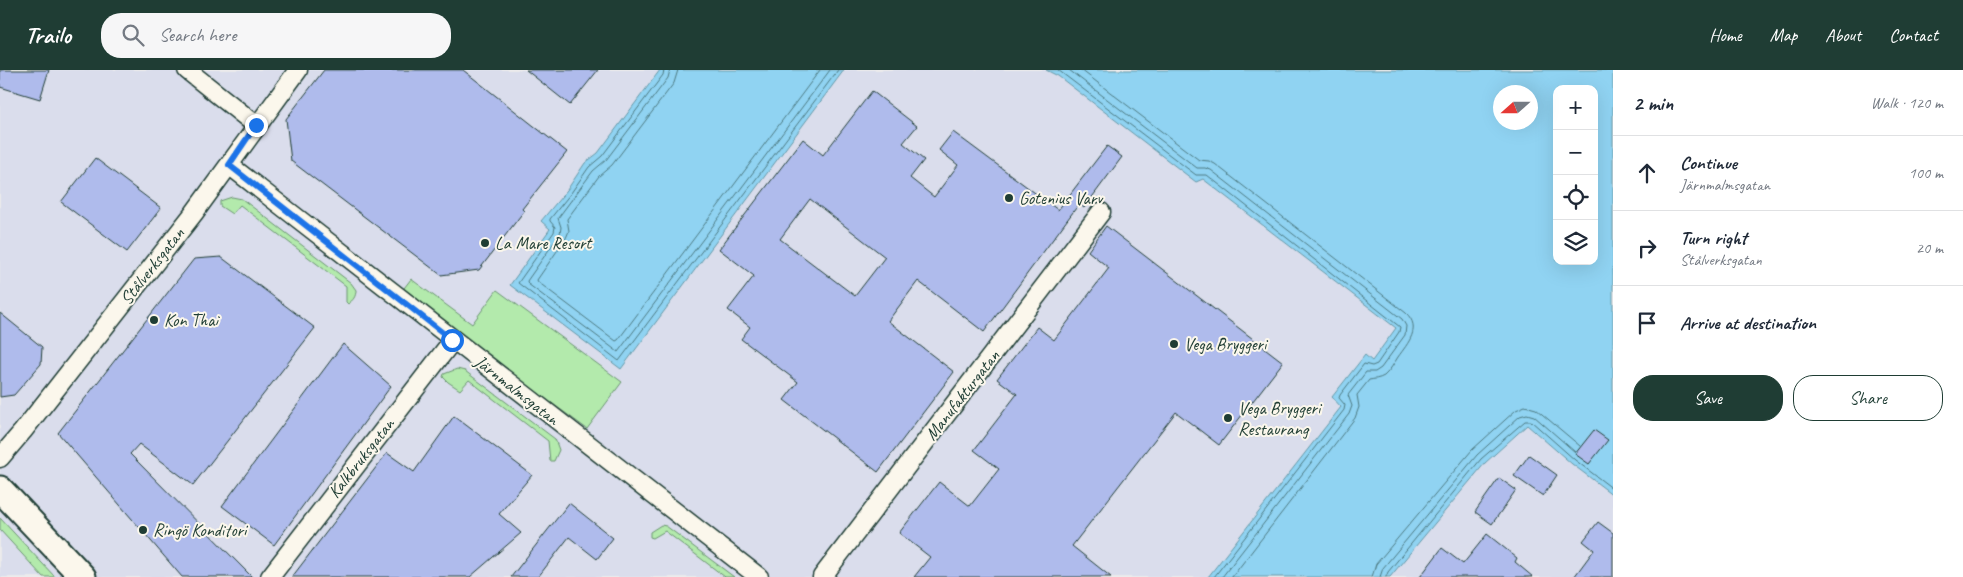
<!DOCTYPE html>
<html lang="en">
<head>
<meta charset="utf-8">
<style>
  :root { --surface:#fff; --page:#f6f6f7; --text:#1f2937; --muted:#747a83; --line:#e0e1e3; --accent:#1f3d34 }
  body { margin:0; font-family:Caveat,sans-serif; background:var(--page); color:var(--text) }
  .controls { position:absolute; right:15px; top:15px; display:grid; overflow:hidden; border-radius:10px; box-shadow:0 5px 20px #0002 }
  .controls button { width:45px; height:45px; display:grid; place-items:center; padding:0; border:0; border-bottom:1px solid var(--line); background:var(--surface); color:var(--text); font:25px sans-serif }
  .compass { position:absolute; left:1493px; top:15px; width:45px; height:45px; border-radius:50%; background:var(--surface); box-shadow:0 5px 20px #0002; rotate:249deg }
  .stop { position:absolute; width:15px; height:15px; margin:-11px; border:4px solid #1a73e8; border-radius:50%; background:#fff }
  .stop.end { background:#1a73e8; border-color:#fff; box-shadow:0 1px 5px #0008 }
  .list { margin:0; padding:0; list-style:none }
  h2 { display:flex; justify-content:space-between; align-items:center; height:65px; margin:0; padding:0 20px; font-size:21px }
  h2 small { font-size:16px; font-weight:400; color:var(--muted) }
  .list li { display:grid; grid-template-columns:32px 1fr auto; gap:15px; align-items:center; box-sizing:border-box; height:75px; padding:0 20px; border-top:1px solid var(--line) }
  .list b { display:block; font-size:19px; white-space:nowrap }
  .list p { margin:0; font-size:16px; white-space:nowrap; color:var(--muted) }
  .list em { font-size:16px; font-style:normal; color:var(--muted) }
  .actions { display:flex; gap:10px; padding:15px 20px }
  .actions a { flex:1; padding:11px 0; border:1px solid var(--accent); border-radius:20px; text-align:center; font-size:18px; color:var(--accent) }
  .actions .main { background:var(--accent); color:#fff }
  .icon { flex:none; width:28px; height:28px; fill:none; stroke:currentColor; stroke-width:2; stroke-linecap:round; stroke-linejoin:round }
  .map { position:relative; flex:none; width:1613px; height:507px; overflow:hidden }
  header { display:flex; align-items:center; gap:30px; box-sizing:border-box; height:70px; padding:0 25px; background:var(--accent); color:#fff }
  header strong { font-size:24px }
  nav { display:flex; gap:28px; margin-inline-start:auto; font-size:18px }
  .search { width:350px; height:45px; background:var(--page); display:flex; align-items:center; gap:12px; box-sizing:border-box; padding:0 18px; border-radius:20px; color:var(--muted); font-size:19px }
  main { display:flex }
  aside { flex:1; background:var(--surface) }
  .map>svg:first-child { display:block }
</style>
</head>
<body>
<header>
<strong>Trailo</strong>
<div class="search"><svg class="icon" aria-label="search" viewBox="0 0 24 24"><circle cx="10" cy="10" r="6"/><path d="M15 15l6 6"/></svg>Search here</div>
<nav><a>Home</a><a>Map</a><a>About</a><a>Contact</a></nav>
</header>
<main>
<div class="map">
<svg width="1613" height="507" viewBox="0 0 1613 507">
  <rect width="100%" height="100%" fill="#ecebec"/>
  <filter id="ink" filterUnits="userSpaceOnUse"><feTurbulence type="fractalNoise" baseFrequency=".02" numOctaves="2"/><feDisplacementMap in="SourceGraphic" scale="10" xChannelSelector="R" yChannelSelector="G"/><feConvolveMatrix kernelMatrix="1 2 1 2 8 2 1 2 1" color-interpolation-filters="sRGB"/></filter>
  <g filter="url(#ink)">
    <path fill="#daddec" d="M0 0H660L598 83 585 93 567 120 541 151 550 158 621 299 844 0H1046L1058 6 1196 111 1203 109 1396 258 1372 291 1365 285 1332 327 1341 337 1208 507H0Z
      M1527 355 1572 394 1613 425V507H1390L1485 393Z"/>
    <path fill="#b3eaac" stroke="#699470" d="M232 127 242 129 351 213 356 220C356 227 353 230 348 234L346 232V216L240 135 232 144 220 136V131Z
      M411 209 472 254 497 220 622 312 587 359 401 222Z
      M457 299 465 301 555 369 559 380 554 391H550L548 371 469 310 460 320 448 312 443 307 444 304Z
      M0 448 55 507H43L0 460Z
      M661 455 666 456 734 507H725L665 461 653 468 650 467V462Z"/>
    <path fill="#90d3f2" stroke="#6397a6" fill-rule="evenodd" d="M660 0H844L621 299 510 215 550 159 541 151 567 120 585 93 598 83Z
      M1046 0H1613V425L1572 394 1527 355 1485 393 1390 507H1208L1341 337 1332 327 1365 285 1372 291 1396 258 1203 109 1196 112 1058 6ZM1557 19H1594V191H1557ZM1500 22H1530V52H1500Z"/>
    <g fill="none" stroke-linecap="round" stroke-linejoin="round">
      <path stroke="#4c7980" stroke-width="1" d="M664 0 663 5 602 86 589 97 571 123 550 149V151L555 157 554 162 518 213 619 291 838 0
        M670 0 668 8 606 90 593 101 558 148 561 157 560 164 527 211 528 214 618 282 830 0
        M678 0 674 13 612 95 599 106 567 149 569 161 566 168 537 210 538 212 616 271 618 270 820 0
        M1058 0 1196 105H1207L1400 257 1399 262 1377 294 1372 296 1364 294 1340 325 1339 328 1345 335 1344 340 1214 507
        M1069 0 1197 98H1205L1211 100 1402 249 1406 256 1405 265 1381 298 1375 302H1366L1348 325 1352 336 1349 344 1222 507
        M1081 0 1199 90 1209 91 1215 94 1406 243C1422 258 1408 273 1398 287 1394 293 1390 301 1384 306 1379 309 1374 309 1369 310L1357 325 1359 337 1355 348 1232 507
        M1372 507 1376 494 1472 380 1516 340 1525 336 1536 339 1580 376
        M1380 507 1383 498 1477 385 1520 346 1527 344 1534 346 1575 382
        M1386 507 1388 502 1481 389 1525 351H1531L1575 390 1613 419"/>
    </g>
    <path fill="#afbbec" stroke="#1f3d34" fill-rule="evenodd" d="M0 0H49L40 29 0 17Z
      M324 0H463L567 82 522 139 524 141 479 200 441 205 291 91 286 49Z
      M526 0H598L570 35Z
      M872 21 917 56 903 73 924 90 910 108 934 127 958 95 939 80 953 62 1058 140 1107 76 1122 87 1084 138 1079 134 984 262 918 211 888 251 954 302 878 402 784 330 798 312 741 269 750 257 728 240 754 206 719 179 803 69 823 85ZM810 129 885 187 855 226 780 169Z
      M95 88 161 138 127 182 61 132Z
      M1106 156 1283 292 1219 375 1176 342 1072 476 1111 507H914L930 487 899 463 939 412 970 436 999 399 974 380 1017 324 997 309 1037 257 1054 270 1109 198 1088 181Z
      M221 187 315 258 193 415 139 374 130 384 252 507H182L58 363 194 189Z
      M0 243 42 277 41 294 14 325 0 327Z
      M343 274 391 316 274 475 222 436Z
      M454 346 532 405 499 444 521 463 470 507H292L387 383 414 402Z
      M1594 360 1608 370 1589 394 1575 384Z
      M1529 385 1557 405 1543 426 1514 406Z
      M1499 408 1516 420 1492 454 1475 442Z
      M569 433 613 468 597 489 569 467 538 507H511Z
      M1598 452 1613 463V507H1574L1594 480 1583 471Z
      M1487 464 1517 488 1515 492 1533 507H1420L1442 478 1463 494Z"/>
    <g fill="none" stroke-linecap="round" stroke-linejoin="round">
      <g stroke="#1f3d34" stroke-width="21">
        <path id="street" d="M187 0 256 55
          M229 95 759 507
          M0 388 23 361 194 143 298 0
          M270 507 453 270
          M822 507 1101 142"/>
      </g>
      <g stroke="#1f3d34" stroke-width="29">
        <path id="secondary" d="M0 419 83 507"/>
      </g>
      <use href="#street" stroke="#fbf7ec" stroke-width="18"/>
      <use href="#secondary" stroke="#fbf7ec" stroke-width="25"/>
    </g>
  </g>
  <g fill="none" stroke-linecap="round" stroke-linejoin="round" filter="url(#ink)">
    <path stroke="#1a73e8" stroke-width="6" d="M256 55 229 95 452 270"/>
  </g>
  <g fill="#1f3d34" stroke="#fbf7ec" stroke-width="2">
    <circle cx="1009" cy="128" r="5"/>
    <circle cx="485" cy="173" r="5"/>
    <circle cx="154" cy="250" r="5"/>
    <circle cx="1174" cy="274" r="5"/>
    <circle cx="1228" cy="348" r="5"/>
    <circle cx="143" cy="460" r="5"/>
  </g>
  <g text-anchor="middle" stroke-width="4" stroke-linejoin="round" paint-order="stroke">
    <g font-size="18" fill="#1f3d34" stroke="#fbf7ec" text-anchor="start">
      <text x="1019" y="134">Gotenius Varv</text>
      <text x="495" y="179">La Mare Resort</text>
      <text x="164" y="256">Kon Thai</text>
      <text x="1184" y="280">Vega Bryggeri</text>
      <text x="1238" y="344">Vega Bryggeri<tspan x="1238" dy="21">Restaurang</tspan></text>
      <text x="153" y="466">Ringö Konditori</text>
    </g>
    <g font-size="18" fill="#1f3d34" stroke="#fbf7ec">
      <text transform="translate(152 196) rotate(-52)" y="6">Stålverksgatan</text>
      <text transform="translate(517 320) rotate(38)" y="6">Järnmalmsgatan</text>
      <text transform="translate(962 325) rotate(-52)" y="6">Manufakturgatan</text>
      <text transform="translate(361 388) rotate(-52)" y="6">Kalkbruksgatan</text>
    </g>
  </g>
</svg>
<div class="controls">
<button>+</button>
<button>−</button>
<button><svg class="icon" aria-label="locate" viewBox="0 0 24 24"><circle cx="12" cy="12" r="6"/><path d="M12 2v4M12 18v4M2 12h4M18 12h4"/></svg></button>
<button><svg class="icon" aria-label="layers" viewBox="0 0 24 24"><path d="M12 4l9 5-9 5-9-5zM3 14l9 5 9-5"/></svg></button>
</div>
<svg class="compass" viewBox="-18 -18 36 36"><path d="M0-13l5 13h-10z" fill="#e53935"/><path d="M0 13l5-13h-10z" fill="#747a83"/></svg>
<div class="stop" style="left:452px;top:270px"></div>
<div class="stop end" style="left:256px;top:55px"></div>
</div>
<aside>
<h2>2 min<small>Walk · 120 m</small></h2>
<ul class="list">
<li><svg class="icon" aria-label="ahead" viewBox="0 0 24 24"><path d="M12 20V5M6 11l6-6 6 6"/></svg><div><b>Continue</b><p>Järnmalmsgatan</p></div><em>100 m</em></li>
<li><svg class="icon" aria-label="right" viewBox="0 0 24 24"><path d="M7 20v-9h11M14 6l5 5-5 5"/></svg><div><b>Turn right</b><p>Stålverksgatan</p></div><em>20 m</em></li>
<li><svg class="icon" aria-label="arrive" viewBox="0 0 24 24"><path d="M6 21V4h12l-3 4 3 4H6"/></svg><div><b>Arrive at destination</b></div></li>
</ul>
<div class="actions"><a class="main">Save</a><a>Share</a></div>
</aside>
</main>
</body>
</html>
